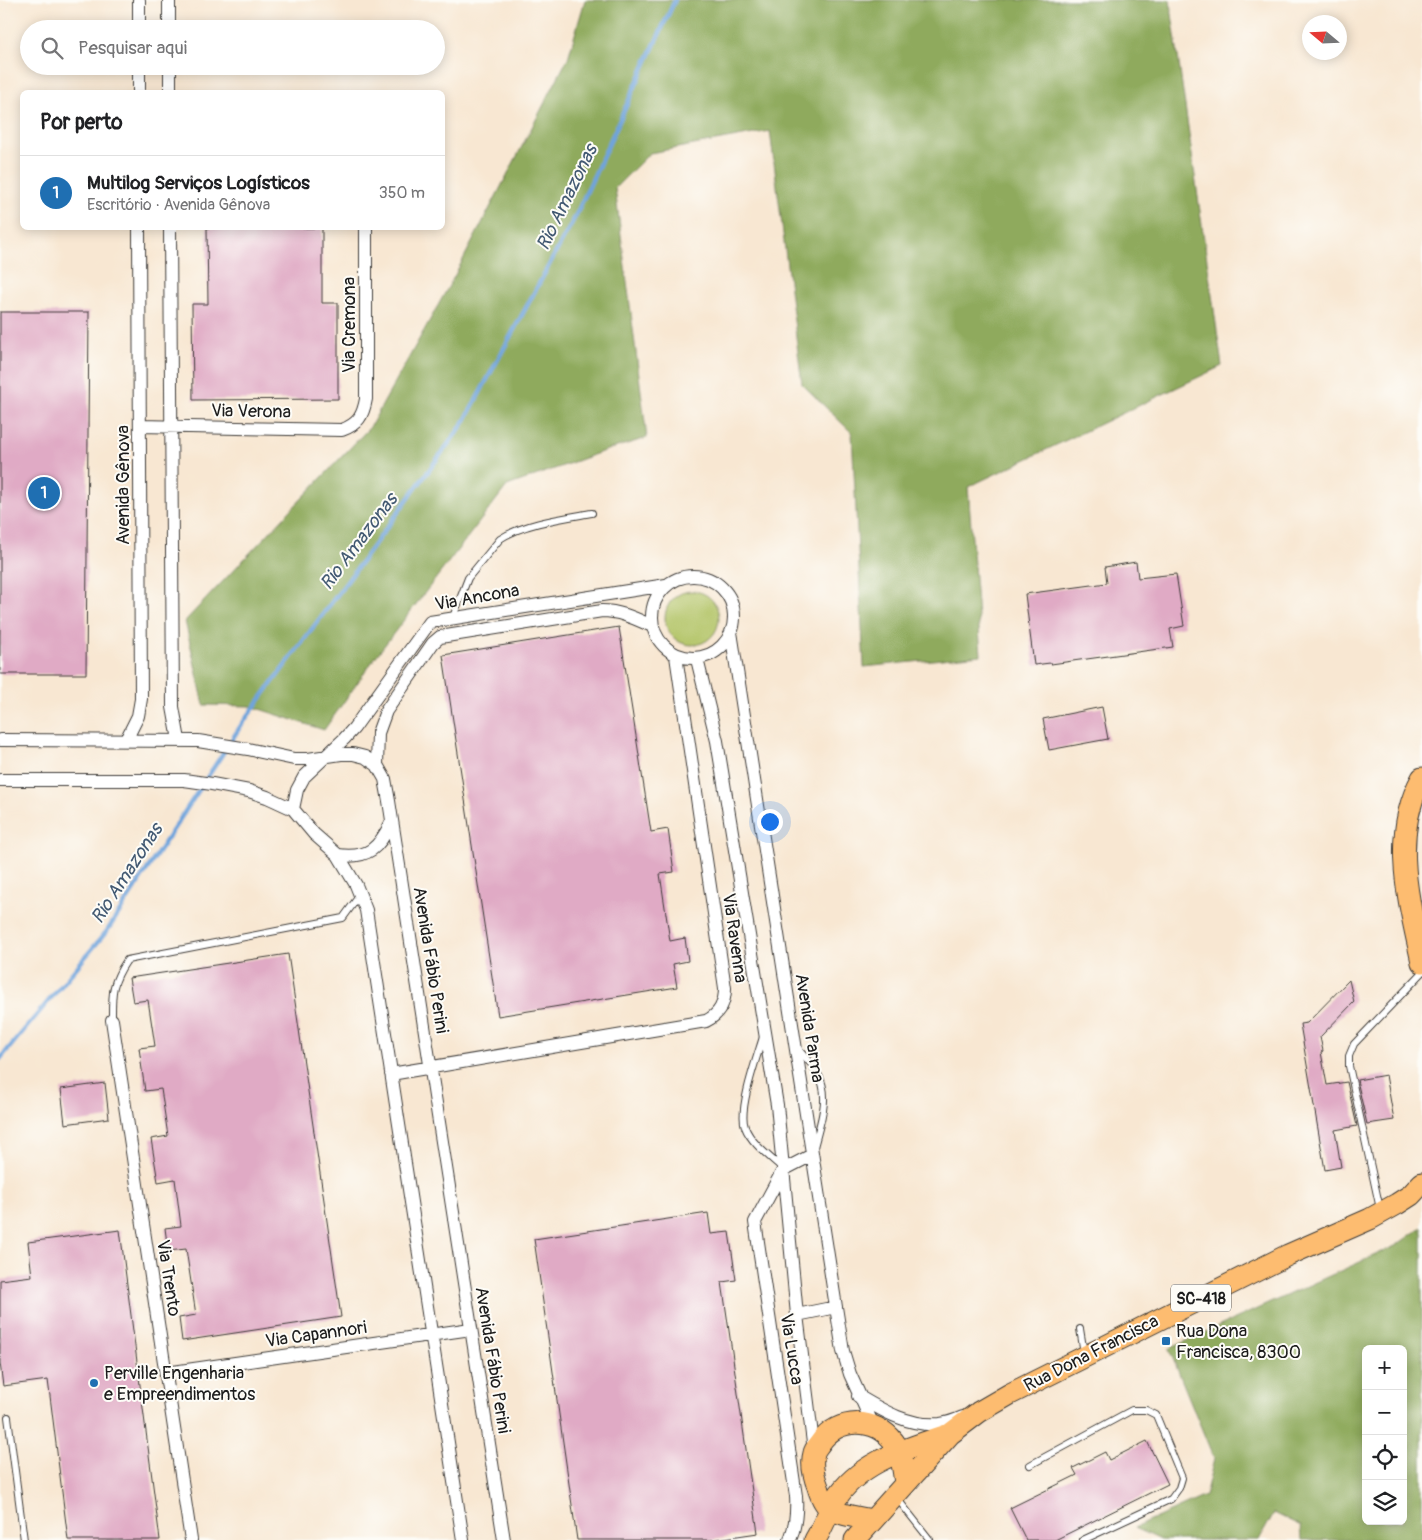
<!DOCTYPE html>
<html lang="pt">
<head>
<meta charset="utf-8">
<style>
  :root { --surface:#fff; --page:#f6f6f6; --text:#202124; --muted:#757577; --line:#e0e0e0; --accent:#1f6fb2 }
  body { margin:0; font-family:Pangolin,sans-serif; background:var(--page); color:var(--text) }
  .controls { position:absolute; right:15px; bottom:15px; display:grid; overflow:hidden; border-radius:8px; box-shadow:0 2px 12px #0003 }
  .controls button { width:45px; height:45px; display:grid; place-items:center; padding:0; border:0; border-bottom:1px solid var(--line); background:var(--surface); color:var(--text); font:25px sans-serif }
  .compass { position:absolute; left:1302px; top:15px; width:45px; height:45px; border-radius:50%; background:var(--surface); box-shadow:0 2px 12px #0003; rotate:289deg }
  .you { position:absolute; left:769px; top:821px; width:18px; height:18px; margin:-12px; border:4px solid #fff; border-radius:50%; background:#1a73e8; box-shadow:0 0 0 8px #1a73e833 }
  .badge { display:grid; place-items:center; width:32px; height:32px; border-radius:50%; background:var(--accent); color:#fff; font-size:16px; font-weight:700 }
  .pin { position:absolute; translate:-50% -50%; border:2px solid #fff; box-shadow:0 1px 5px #0006 }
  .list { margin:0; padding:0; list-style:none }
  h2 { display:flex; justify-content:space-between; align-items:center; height:65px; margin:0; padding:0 20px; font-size:21px }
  h2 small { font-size:16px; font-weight:400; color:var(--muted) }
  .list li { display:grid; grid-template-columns:32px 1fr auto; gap:15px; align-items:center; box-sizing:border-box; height:75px; padding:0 20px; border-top:1px solid var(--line) }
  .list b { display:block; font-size:19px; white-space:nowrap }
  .list p { margin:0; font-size:16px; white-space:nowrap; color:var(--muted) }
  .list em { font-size:16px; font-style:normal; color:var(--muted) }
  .icon { flex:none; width:28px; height:28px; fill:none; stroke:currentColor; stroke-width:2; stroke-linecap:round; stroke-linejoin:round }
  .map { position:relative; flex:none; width:1422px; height:1540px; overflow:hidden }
  .search { position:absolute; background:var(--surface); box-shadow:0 2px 12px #0003; left:20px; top:20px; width:425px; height:55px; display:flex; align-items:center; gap:12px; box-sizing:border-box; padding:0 18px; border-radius:28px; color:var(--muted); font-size:19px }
  .panel { position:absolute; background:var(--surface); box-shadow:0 2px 12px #0003; left:20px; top:90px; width:425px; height:140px; border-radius:8px }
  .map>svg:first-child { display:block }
</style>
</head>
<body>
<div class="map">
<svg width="1422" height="1540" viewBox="0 0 1422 1540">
  <rect width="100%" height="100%" fill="#fdfcf7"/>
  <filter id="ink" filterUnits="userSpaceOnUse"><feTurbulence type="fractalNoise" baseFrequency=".02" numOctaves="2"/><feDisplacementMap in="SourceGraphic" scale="10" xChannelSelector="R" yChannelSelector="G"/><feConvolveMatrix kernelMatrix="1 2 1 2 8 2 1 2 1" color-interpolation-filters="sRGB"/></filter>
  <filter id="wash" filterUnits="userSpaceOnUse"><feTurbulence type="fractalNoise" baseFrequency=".0096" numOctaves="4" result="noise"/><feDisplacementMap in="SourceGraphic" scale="20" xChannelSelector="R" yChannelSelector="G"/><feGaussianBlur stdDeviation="1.12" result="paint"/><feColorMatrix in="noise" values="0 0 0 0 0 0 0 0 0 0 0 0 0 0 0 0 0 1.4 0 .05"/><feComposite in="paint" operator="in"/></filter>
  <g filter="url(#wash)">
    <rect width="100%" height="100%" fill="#f8e7d2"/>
    <path fill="#b4c569" stroke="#687042" d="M665 618a27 27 0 1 1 54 0a27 27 0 1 1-54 0Z"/>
    <path fill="#8faa5d" stroke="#56633c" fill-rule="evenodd" d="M585 0H1170L1222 366 968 487 981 655 864 667 852 433 802 384 770 131 650 153 615 188 647 438 607 450 507 486 377 655 324 730 250 706 204 705 185 621 370 427 455 275 568 58Z
      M1422 1227V1540H1302L1301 1526 1274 1513 1259 1540H1160L1134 1528 1205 1496 1214 1459 1169 1349 1395 1246ZM1366 1349H1403V1521H1366Z"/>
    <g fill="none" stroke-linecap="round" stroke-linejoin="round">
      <path stroke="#70a4dc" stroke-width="4.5" d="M0 1059 107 931 242 724 463 424 575 217 675 0"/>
    </g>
    <g id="blocks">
      <path fill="#e0aac5" d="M207 228H322V303H338V399L193 400 192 304H208Z
        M0 312H89L86 674H0Z
        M1136 562 1138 578 1176 574 1184 626 1170 629 1173 647 1051 664 1050 663 1034 665 1025 594 1107 583 1105 567Z
        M619 627 651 832 668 829 674 872 660 874 670 941 685 938 688 961 673 964 677 987 498 1016 443 655Z
        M1102 707 1108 739 1049 750 1043 719Z
        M288 954 341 1317 182 1341 179 1318 196 1315 186 1249 168 1251 165 1228 181 1226 175 1179 158 1182 151 1139 168 1136 161 1089 145 1091 139 1048 155 1046 148 1000 133 1002 129 978Z
        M1349 980 1354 1002 1320 1037 1323 1051 1321 1052 1327 1085 1347 1082 1357 1126 1335 1130 1341 1167 1325 1170 1300 1024 1307 1023Z
        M1386 1075 1394 1120 1367 1124 1357 1080Z
        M105 1083 109 1118 65 1124 61 1089Z
        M708 1213 711 1234 729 1232 736 1280 722 1282 758 1533 710 1540H577L534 1239Z
        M120 1230 160 1540H68L48 1380 3 1386 0 1363V1280L32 1276 28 1242Z
        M1147 1441 1168 1484 1055 1540H1026L1010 1508 1077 1475 1073 1468 1105 1452 1109 1460Z"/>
    </g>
  </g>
  <g filter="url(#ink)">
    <use href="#blocks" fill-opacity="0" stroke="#3d3a37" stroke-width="1"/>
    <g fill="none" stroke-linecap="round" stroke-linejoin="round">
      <g stroke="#3d3a37" stroke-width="8">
        <path id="lane" d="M453 617 468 578 500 539C524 523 564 518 592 513
          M112 1020C112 993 111 984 127 960L343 918 359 896
          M763 1037C757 1057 738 1109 745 1127 751 1143 769 1156 781 1167
          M798 1049C805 1057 813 1065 818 1074 831 1096 820 1123 814 1147
          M1380 1209 1349 1066V1056L1354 1044 1422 973
          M1080 1329 1084 1353
          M8 1417 24 1540
          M1030 1465 1132 1410H1146L1156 1415 1182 1478 1179 1488 1171 1499 1083 1540
          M896 1497 930 1540"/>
      </g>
      <g stroke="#3d3a37" stroke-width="14">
        <path id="street" d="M139 0V29
          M169 0V29
          M139 66V92
          M170 66V92
          M170 228 173 707 179 740
          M140 426 342 430C358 424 363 416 366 399V228
          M652 617a41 41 0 1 1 82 0a41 41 0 1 1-82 0Z
          M731 632 836 1307 843 1351 850 1374 873 1425
          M697 659 717 741 777 1105 797 1315 814 1451
          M0 740 198 741 248 749 294 759H308L341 754H353L365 757 377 765 385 779 389 801 504 1540
          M126 740 138 716 141 699 139 228
          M377 765 378 733 386 711 433 643 440 637 602 611C620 611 636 619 652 626
          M0 780H184L212 784 249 791 267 797 293 809 314 834 338 855 356 885 366 910 463 1540
          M293 809 297 790 304 777 344 739 354 728 430 622 666 585
          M338 855C369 859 379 848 392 821
          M112 1020 191 1540
          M391 1074 706 1021C720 1014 725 1003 725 988L676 656
          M783 1170 755 1222 796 1496C797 1512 796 1525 790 1540
          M783 1170 812 1155
          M797 1315 836 1307
          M166 1373 471 1329
          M858 1396C883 1411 910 1427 940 1424 948 1423 956 1420 963 1417"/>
      </g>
      <g stroke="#3d3a37" stroke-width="23">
        <path id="primary" d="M1422 778C1390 836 1409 901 1422 962
          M872 1520C859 1517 842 1516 831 1509 824 1505 820 1494 818 1487 814 1477 811 1463 814 1453 815 1449 818 1446 820 1443 838 1417 875 1417 894 1442 902 1453 903 1470 905 1483
          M815 1540C823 1527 828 1512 836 1499 860 1461 907 1449 947 1435
          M855 1540 950 1434 979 1412 1010 1394 1288 1255 1370 1219 1397 1204 1411 1195 1422 1183"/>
      </g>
      <use href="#lane" stroke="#fff" stroke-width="6"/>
      <use href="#street" stroke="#fff" stroke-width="12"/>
      <use href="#primary" stroke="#fdbc6f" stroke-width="21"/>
    </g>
  </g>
  <g fill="#1f6fb2" stroke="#fdfcf7" stroke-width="2">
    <rect x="1161" y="1336" width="10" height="10" rx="2.5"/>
    <circle cx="94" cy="1383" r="5"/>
  </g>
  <g text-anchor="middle" stroke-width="4" stroke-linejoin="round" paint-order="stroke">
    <rect fill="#fdfcf7" stroke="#605f5e" stroke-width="1" x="1171" y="1284.5" width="60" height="27" rx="4"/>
    <g font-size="16" font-weight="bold" fill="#1c1c1c">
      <text x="1201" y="1304">SC-418</text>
    </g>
    <g font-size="18" fill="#1c1c1c" stroke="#fdfcf7">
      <text transform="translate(349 325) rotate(-90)" y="6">Via Cremona</text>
      <text transform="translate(251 411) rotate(1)" y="6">Via Verona</text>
      <text transform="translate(123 485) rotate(-90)" y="6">Avenida Gênova</text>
      <text transform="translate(477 597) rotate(-10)" y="6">Via Ancona</text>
      <text transform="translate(735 938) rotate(82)" y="6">Via Ravenna</text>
      <text transform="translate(431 960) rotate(81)" y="6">Avenida Fábio Perini</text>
      <text transform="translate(810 1028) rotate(81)" y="6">Avenida Parma</text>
      <text transform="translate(169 1278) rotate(81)" y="6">Via Trento</text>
      <text transform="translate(316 1334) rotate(-8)" y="6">Via Capannori</text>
      <text transform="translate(792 1349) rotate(81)" y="6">Via Lucca</text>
      <text transform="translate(1091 1353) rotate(-27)" y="6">Rua Dona Francisca</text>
      <text transform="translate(493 1360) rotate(81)" y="6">Avenida Fábio Perini</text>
    </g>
    <g font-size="18" fill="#1c1c1c" stroke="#fdfcf7" text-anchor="start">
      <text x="1176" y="1337">Rua Dona<tspan x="1176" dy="21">Francisca, 8300</tspan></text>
      <text x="104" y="1379">Perville Engenharia<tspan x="104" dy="21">e Empreendimentos</tspan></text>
    </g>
    <g font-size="19" font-style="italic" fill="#425972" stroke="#fdfcf7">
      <text transform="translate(566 197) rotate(-64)" y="7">Rio Amazonas</text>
      <text transform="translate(358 541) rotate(-53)" y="7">Rio Amazonas</text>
      <text transform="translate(126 873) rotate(-57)" y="7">Rio Amazonas</text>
    </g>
  </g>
</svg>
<div class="controls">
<button>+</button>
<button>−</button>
<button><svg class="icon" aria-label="locate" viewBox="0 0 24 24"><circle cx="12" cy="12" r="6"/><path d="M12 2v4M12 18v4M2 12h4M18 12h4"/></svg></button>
<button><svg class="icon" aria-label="layers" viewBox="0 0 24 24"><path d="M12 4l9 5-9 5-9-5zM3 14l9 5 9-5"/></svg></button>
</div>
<svg class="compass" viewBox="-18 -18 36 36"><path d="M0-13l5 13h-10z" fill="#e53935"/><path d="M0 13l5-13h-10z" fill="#757577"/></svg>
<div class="you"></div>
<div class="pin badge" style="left:44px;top:493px">1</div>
<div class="search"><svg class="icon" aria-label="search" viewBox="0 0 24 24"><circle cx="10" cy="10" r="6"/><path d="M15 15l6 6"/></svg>Pesquisar aqui</div>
<section class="panel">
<h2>Por perto<small></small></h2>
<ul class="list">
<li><span class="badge">1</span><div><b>Multilog Serviços Logísticos</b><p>Escritório · Avenida Gênova</p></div><em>350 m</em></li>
</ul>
</section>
</div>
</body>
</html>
